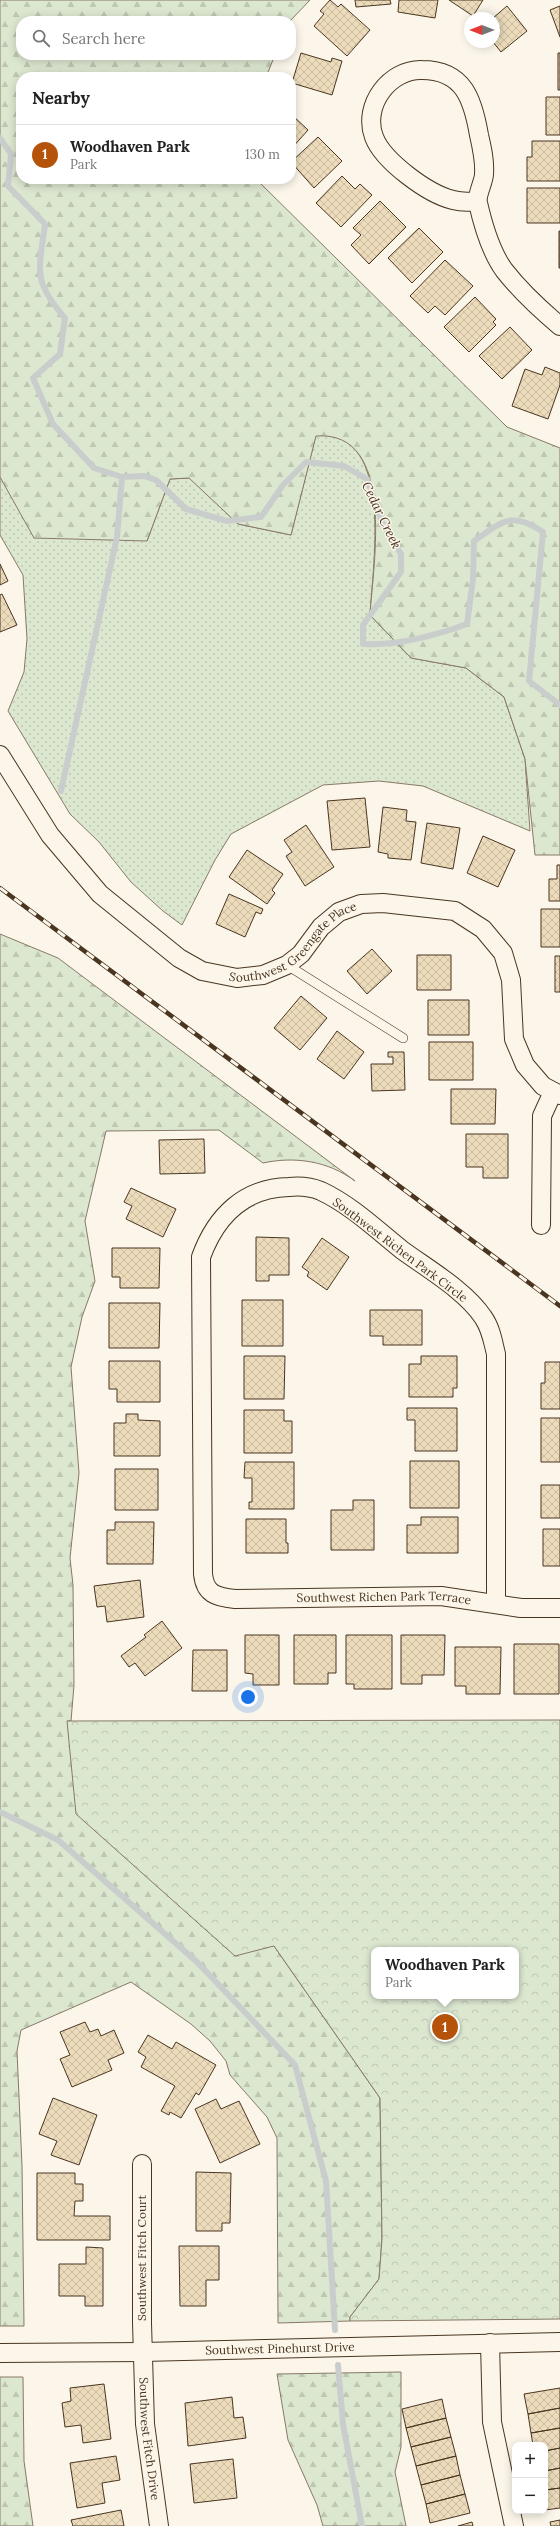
<!DOCTYPE html>
<html lang="en">
<head>
<meta charset="utf-8">
<style>
  :root { --surface:#fff; --page:#f6f6f6; --text:#222; --muted:#767676; --line:#e0e0e0; --accent:#b45309 }
  body { margin:0; font-family:Lora,serif; background:var(--page); color:var(--text) }
  .controls { position:absolute; right:12px; bottom:12px; display:grid; overflow:hidden; border-radius:8px; box-shadow:0 2px 10px #0003 }
  .controls button { width:36px; height:36px; display:grid; place-items:center; padding:0; border:0; border-bottom:1px solid var(--line); background:var(--surface); color:var(--text); font:20px sans-serif }
  .compass { position:absolute; left:464px; top:12px; width:36px; height:36px; border-radius:50%; background:var(--surface); box-shadow:0 2px 10px #0003; rotate:270deg }
  .you { position:absolute; left:248px; top:1697px; width:14px; height:14px; margin:-10px; border:3px solid #fff; border-radius:50%; background:#1a73e8; box-shadow:0 0 0 6px #1a73e833 }
  .badge { display:grid; place-items:center; width:26px; height:26px; border-radius:50%; background:var(--accent); color:#fff; font-size:13px; font-weight:700 }
  .pin { position:absolute; translate:-50% -50%; border:2px solid #fff; box-shadow:0 1px 4px #0006 }
  .popup { position:absolute; left:371px; top:1947px; width:148px; height:52px; box-sizing:border-box; display:grid; place-content:center; border-radius:8px; background:var(--surface); filter:drop-shadow(0 1px 3px #0005); font-size:13px; white-space:nowrap; color:var(--muted) }
  .popup b { font-size:15px; color:var(--text) }
  .popup::after { content:''; position:absolute; left:50%; top:100%; margin-left:-8px; border:8px solid transparent; border-top-color:var(--surface) }
  .list { margin:0; padding:0; list-style:none }
  h2 { display:flex; justify-content:space-between; align-items:center; height:52px; margin:0; padding:0 16px; font-size:17px }
  h2 small { font-size:13px; font-weight:400; color:var(--muted) }
  .list li { display:grid; grid-template-columns:26px 1fr auto; gap:12px; align-items:center; box-sizing:border-box; height:60px; padding:0 16px; border-top:1px solid var(--line) }
  .list b { display:block; font-size:15px; white-space:nowrap }
  .list p { margin:0; font-size:13px; white-space:nowrap; color:var(--muted) }
  .list em { font-size:13px; font-style:normal; color:var(--muted) }
  .icon { flex:none; width:22px; height:22px; fill:none; stroke:currentColor; stroke-width:2; stroke-linecap:round; stroke-linejoin:round }
  .map { position:relative; flex:none; width:560px; height:2526px; overflow:hidden }
  .search { position:absolute; background:var(--surface); box-shadow:0 2px 10px #0003; left:16px; top:16px; width:280px; height:44px; display:flex; align-items:center; gap:10px; box-sizing:border-box; padding:0 14px; border-radius:16px; color:var(--muted); font-size:15px }
  .panel { position:absolute; background:var(--surface); box-shadow:0 2px 10px #0003; left:16px; top:72px; width:280px; height:112px; border-radius:16px }
  .map>svg:first-child { display:block }
</style>
</head>
<body>
<div class="map">
<svg width="560" height="2526" viewBox="0 0 560 2526">
  <defs>
    <pattern id="grass-dots" width="8" height="8" patternUnits="userSpaceOnUse"><rect width="8" height="8" fill="#dce7d0"/><path d="M2 2h.1M6 6h.1" fill="none" stroke="#bec7b2" stroke-width="1.8" stroke-linecap="round"/></pattern>
    <pattern id="forest-firs" width="22" height="20" patternUnits="userSpaceOnUse"><rect width="22" height="20" fill="#dce7d0"/><path d="M5 1l3.5 6h-7zM16 11l3.5 6h-7z" fill="#bec7b2"/></pattern>
    <pattern id="park-crowns" width="20" height="18" patternUnits="userSpaceOnUse"><rect width="20" height="18" fill="#dce7d0"/><path d="M2 6a3 3 0 1 1 6 0M12 15a3 3 0 1 1 6 0" fill="none" stroke="#bec7b2"/></pattern>
    <pattern id="building-cross-hatch" width="8" height="8" patternUnits="userSpaceOnUse"><rect width="8" height="8" fill="#ecdcbc"/><path d="M0 0l8 8M0 8l8-8" fill="none" stroke="#ccbda1"/></pattern>
  </defs>
  <rect width="100%" height="100%" fill="#fbf6e9"/>
  <path fill="url(#grass-dots)" stroke="#887966" d="M316 435C322 435 329 434 334 436 392 452 372 570 370 615L411 658 466 668 504 697 525 759 530 831 423 786 379 781 323 785 231 834 215 860 182 925 163 911 131 882 99 842 70 814 8 711 24 672 27 639 23 575 0 535V477L3 480 147 541 170 479 190 478 238 524 291 535Z"/>
  <path fill="url(#forest-firs)" stroke="#887966" d="M0 0H310L290 21H21V55H275L266 77H21V179H256L507 427 560 448V855H535L525 759 504 697 466 668 411 658 370 615C373 565 397 430 316 436L291 535 238 524 189 478 170 479 147 541 34 538 0 477Z
    M0 934 58 958 355 1181C328 1161 295 1156 263 1163L219 1130 106 1131 85 1221 95 1281 82 1317 71 1367 79 1473 70 1558 73 1585 74 1685 71 1721H67L274 1946 380 2098 382 2239 379 2279 350 2317V2321L278 2323 277 2138 267 2117 230 2075 226 2061 210 2041 191 2024 131 1982 21 2030 17 2051 22 2166 24 2326H0Z
    M401 2372V2447L395 2472 406 2526H323L317 2505 288 2440 277 2374Z
    M0 2377H23L24 2461 33 2526H0Z"/>
  <path fill="url(#park-crowns)" stroke="#887966" fill-rule="evenodd" d="M560 1720V2319L350 2321V2317L379 2279 382 2239 380 2098 274 1946 235 1956 76 1814 67 1721ZM374 1950H516V1996H374Z"/>
  <g fill="none" stroke-linecap="round" stroke-linejoin="round">
    <path stroke="#c9cecd" stroke-width="6" d="M0 138 11 154 8 186 45 224C39 271 32 280 65 318L60 354 33 378 53 424 94 468 122 477 144 476 156 480 186 509 227 521 261 517 283 485 306 462 344 466 367 479 382 522 401 554V572L363 625V644C398 646 434 636 467 624L473 579 474 541C502 522 511 510 543 532L529 681 560 705
      M61 791 117 537 122 477
      M0 1812 58 1840 197 1962 295 2065 326 2181 335 2330
      M338 2365 343 2424 362 2526"/>
  </g>
  <path fill="url(#building-cross-hatch)" stroke="#4a3520" d="M330 0 338 7 341 4 370 30 347 56 314 26 324 14 320 11Z
    M355 0H390L391 4 356 7Z
    M399 0H438L435 18 398 12Z
    M449 0H483L473 16Z
    M507 6 527 31 501 52 493 42V18Z
    M560 6V37L550 10Z
    M301 53 331 62 332 58 342 61 332 95 292 83Z
    M558 53H560V90H558Z
    M546 97H560V135H546Z
    M291 114 308 130 291 149Z
    M318 137 342 161 314 188 291 162Z
    M532 141H560V181H527V157H532Z
    M342 176 355 189 360 184 372 195 341 227 316 203Z
    M527 188H560V223H527Z
    M380 201 406 227 369 264 351 245 361 235 353 228Z
    M419 228 443 252 412 283 388 258Z
    M559 231H560V268H559Z
    M445 260 473 286 445 315 435 306 428 313 410 296Z
    M475 297 496 319 493 322 496 325 469 352 444 327Z
    M510 327 532 350 502 379 479 356Z
    M545 367 560 373V385L548 419 512 406 525 369 542 375Z
    M0 564 8 581 0 585Z
    M2 594 17 625 0 632V595Z
    M365 798 370 847 332 850 327 801Z
    M383 807 407 810 406 821 416 822 411 860 388 858V854L378 852Z
    M427 823 460 828 453 869 421 863Z
    M306 825 334 867 305 886 286 856 292 852 284 840Z
    M483 836 515 850 498 887 467 873Z
    M247 850 283 874 272 890 275 893 267 904 229 877Z
    M557 865H560V901H549V879H557Z
    M229 894 263 909 261 914 256 912 245 937 216 924Z
    M541 909H560V947H541Z
    M372 949 392 971 367 994 347 971Z
    M417 955H451V990H417Z
    M555 956H560V992H555Z
    M301 996 327 1018 300 1050 274 1028Z
    M428 1000H469V1035H428Z
    M337 1031 364 1052 344 1079 317 1059Z
    M429 1042H473V1080H429Z
    M388 1052H404L405 1090 372 1091 371 1064H393V1057H388Z
    M451 1089H496L495 1124H451Z
    M466 1134H508V1178H483V1167H466Z
    M204 1139 205 1173 160 1174 159 1140Z
    M131 1188 176 1209 163 1237 126 1219 132 1206 124 1202Z
    M256 1237 289 1238V1275H269V1281H256Z
    M322 1238 349 1257 327 1290 307 1276 309 1272 302 1267Z
    M112 1248H160L159 1288H120V1277H112Z
    M242 1300H283V1346H242Z
    M109 1303H160L159 1348H109Z
    M370 1310H422V1345H383V1336H370Z
    M244 1356H285L284 1399H244Z
    M421 1356H457V1388H453V1397H409V1364H421Z
    M109 1361H160V1402H117V1389H109Z
    M545 1362H560V1409H541V1383H545Z
    M407 1408H457V1451H415V1420H407Z
    M244 1410H284V1421H292V1453H244Z
    M126 1414H138V1420L160 1421V1456H114V1423H126Z
    M541 1418H560V1462H541Z
    M410 1461H459V1508H410Z
    M245 1462H294V1509H249V1502H252V1478H244Z
    M115 1469H158V1510H115Z
    M541 1485H560V1518H541Z
    M353 1500H374V1550H331V1510H353Z
    M421 1517H458V1553H407V1525H421Z
    M246 1519H286V1543H288V1553H246Z
    M115 1522H154L153 1564H107V1530H115Z
    M543 1529H560V1566H543Z
    M140 1580 144 1617 107 1622 105 1606 97 1607 94 1586Z
    M162 1621 182 1648 145 1676 135 1663 129 1667 121 1656 146 1637 144 1635Z
    M245 1635H279V1685H253V1674L245 1673Z
    M294 1635H336V1673H328V1684H294Z
    M346 1635H392V1689H354V1684H346Z
    M401 1635H445L444 1675H422V1684H401Z
    M514 1644H559V1694H514Z
    M455 1647H501L500 1694H466V1686H455Z
    M193 1650H227V1691H192Z
    M85 2022 90 2032 98 2029 101 2036 114 2030 124 2053 108 2060 112 2070 72 2087 60 2059 70 2055 60 2032Z
    M148 2035 172 2049 176 2042 216 2065 199 2095 196 2093 181 2118 170 2112 169 2115 161 2111 175 2086 141 2067 146 2057 138 2052Z
    M53 2098 97 2115 79 2165 51 2155 57 2141 39 2134Z
    M216 2099 221 2109 239 2101 260 2144 220 2163 195 2109Z
    M196 2172 231 2173 230 2223H222V2231H196Z
    M37 2173H75V2184H83V2201H75L74 2216H110V2240H37Z
    M179 2246H219V2280H206V2306H180Z
    M86 2247 103 2248V2306H85V2296H59V2264H86Z
    M104 2384 111 2439 83 2443 81 2425 65 2427 62 2403 71 2401 70 2388Z
    M560 2388V2408L528 2414 524 2394Z
    M232 2397 234 2418 243 2417 246 2438 188 2446 185 2403Z
    M442 2399 446 2418 406 2428 402 2409Z
    M560 2408V2428L531 2433 528 2414Z
    M446 2418 451 2437 411 2447 406 2428Z
    M560 2428V2448L545 2451V2445H533L531 2433Z
    M451 2437 456 2456 416 2466 411 2447Z
    M560 2448V2468L545 2471V2451Z
    M116 2456 120 2480 102 2483 105 2503 77 2508 70 2463Z
    M456 2456 460 2475 421 2485 416 2466Z
    M233 2459 237 2498 194 2503 190 2464Z
    M560 2468V2488L545 2490V2471Z
    M460 2475 465 2494 426 2504 421 2485Z
    M560 2488V2508L545 2510V2490Z
    M465 2494 470 2513 430 2523 426 2504Z
    M121 2510 124 2526H73L71 2520Z
    M560 2520V2526H551L550 2522Z
    M472 2522 473 2526H458Z"/>
  <g fill="none" stroke-linecap="round" stroke-linejoin="round">
    <g stroke="#4a3520" stroke-width="10">
      <path id="lane" d="M287 965 403 1038"/>
    </g>
    <g stroke="#4a3520" stroke-width="20">
      <g id="street">
        <path d="M477 201C469 202 461 202 453 200 428 194 383 161 374 137 362 105 390 69 422 70 464 70 473 100 479 135 482 148 485 161 484 174 484 182 476 195 478 203 483 225 491 252 504 270 518 288 542 311 560 326"/>
        <path id="s1" d="M0 755 50 835 100 894 179 958 202 971 237 978 263 975 287 965 301 954 321 927 339 912 361 904 383 903 455 911 483 929 503 953 511 980 514 1039 525 1065 543 1086 560 1095"/>
        <path d="M541 1225 542 1116 553 1092"/>
        <path id="s2" d="M496 1604V1354C493 1342 491 1328 483 1317 466 1291 428 1269 402 1250 377 1230 351 1205 321 1191 311 1187 299 1186 289 1187 244 1188 216 1216 201 1257L203 1574C205 1594 216 1597 235 1599L441 1596 521 1608H560"/>
        <path id="s3" d="M142 2164V2323L145 2424 159 2526"/>
        <path d="M490 2343 492 2422 514 2526"/>
        <path id="s4" d="M0 2353 143 2352 560 2342"/>
      </g>
    </g>
    <use href="#lane" stroke="#fbf6e9" stroke-width="9"/>
    <use href="#street" stroke="#fbf6e9" stroke-width="18"/>
    <g stroke="#4a3520" stroke-width="4.5">
      <path id="rail" d="M0 888 560 1306"/>
    </g>
    <use href="#rail" stroke="#fbf6e9" stroke-width="3" stroke-dasharray="9" stroke-linecap="butt"/>
  </g>
  <g text-anchor="middle" stroke-width="3" stroke-linejoin="round" paint-order="stroke">
    <g font-size="12" fill="#4a3520" stroke="#fbf6e9">
      <text dy="4" stroke="none"><textPath href="#s1" startOffset="404">Southwest Greengate Place</textPath></text>
      <text transform="translate(400 1250) rotate(37)" y="4">Southwest Richen Park Circle</text>
      <text dy="4" stroke="none"><textPath href="#s2" startOffset="1160">Southwest Richen Park Terrace</textPath></text>
      <text transform="translate(142 2258) rotate(-90)" y="4">Southwest Fitch Court</text>
      <text dy="4" stroke="none"><textPath href="#s4" startOffset="280">Southwest Pinehurst Drive</textPath></text>
      <text dy="4" stroke="none"><textPath href="#s3" startOffset="275">Southwest Fitch Drive</textPath></text>
    </g>
    <g font-size="13" font-style="italic" fill="#4a3520" stroke="#fbf6e9">
      <text transform="translate(382 515) rotate(64)" y="5">Cedar Creek</text>
    </g>
  </g>
</svg>
<div class="controls">
<button>+</button>
<button>−</button>
</div>
<svg class="compass" viewBox="-18 -18 36 36"><path d="M0-13l5 13h-10z" fill="#e53935"/><path d="M0 13l5-13h-10z" fill="#767676"/></svg>
<div class="you"></div>
<div class="pin badge" style="left:445px;top:2027px">1</div>
<div class="popup"><b>Woodhaven Park</b>Park</div>
<div class="search"><svg class="icon" aria-label="search" viewBox="0 0 24 24"><circle cx="10" cy="10" r="6"/><path d="M15 15l6 6"/></svg>Search here</div>
<section class="panel">
<h2>Nearby<small></small></h2>
<ul class="list">
<li><span class="badge">1</span><div><b>Woodhaven Park</b><p>Park</p></div><em>130 m</em></li>
</ul>
</section>
</div>
</body>
</html>
